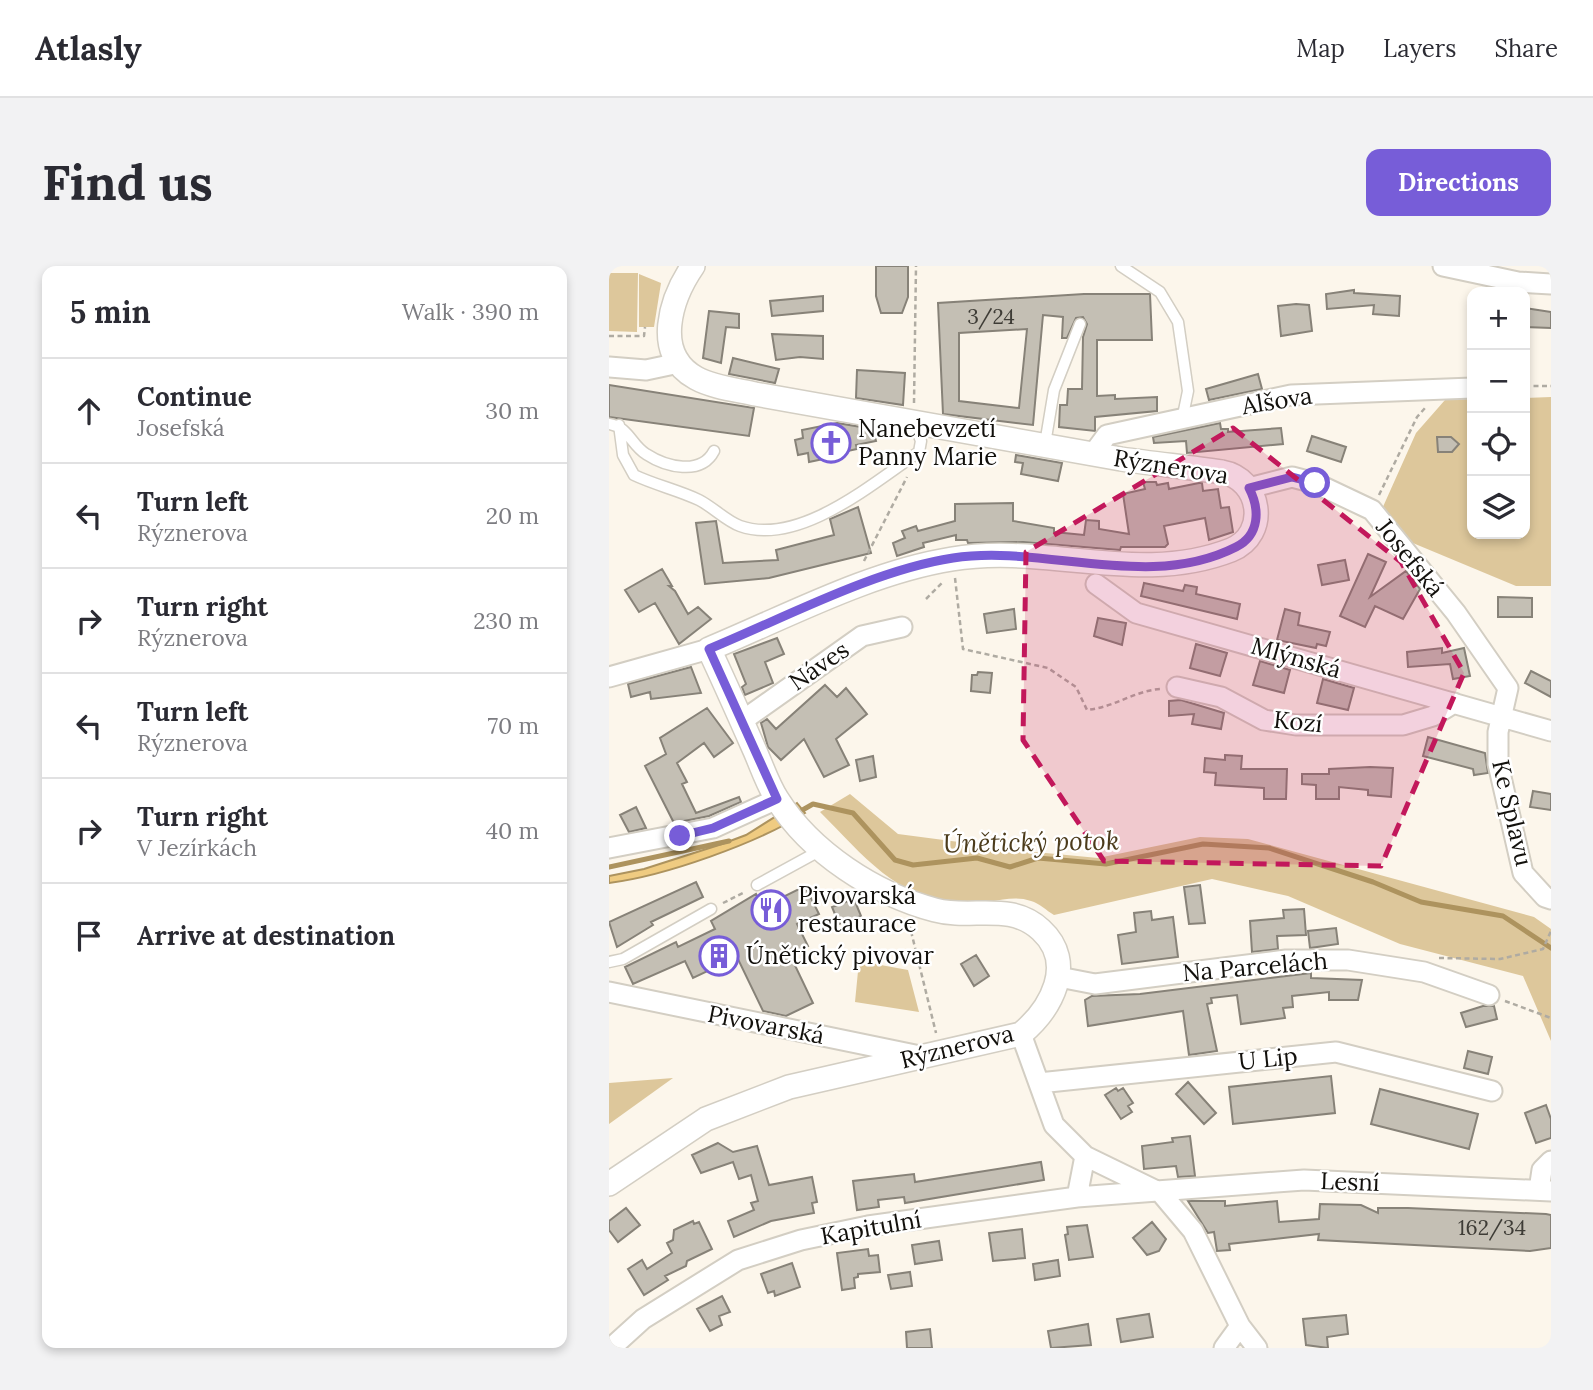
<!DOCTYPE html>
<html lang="en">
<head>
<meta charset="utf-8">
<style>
  :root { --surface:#fff; --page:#f2f2f3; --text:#2b2b33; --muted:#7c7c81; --line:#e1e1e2; --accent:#775dd8 }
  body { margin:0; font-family:Lora,serif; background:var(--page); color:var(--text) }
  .controls { position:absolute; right:21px; top:21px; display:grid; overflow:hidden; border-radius:14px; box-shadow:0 4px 10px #0003 }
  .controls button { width:63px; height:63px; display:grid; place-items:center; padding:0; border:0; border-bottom:2px solid var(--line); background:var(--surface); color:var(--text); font:35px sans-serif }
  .stop { position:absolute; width:21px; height:21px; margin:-16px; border:5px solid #775dd8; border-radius:50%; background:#fff }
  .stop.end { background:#775dd8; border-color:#fff; box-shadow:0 2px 7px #0008 }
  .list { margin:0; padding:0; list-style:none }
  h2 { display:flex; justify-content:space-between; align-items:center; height:91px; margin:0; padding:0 28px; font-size:30px }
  h2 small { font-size:23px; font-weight:400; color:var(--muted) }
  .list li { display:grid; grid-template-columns:46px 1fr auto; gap:21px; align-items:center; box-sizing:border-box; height:105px; padding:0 28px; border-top:2px solid var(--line) }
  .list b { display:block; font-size:26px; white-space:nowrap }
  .list p { margin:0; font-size:23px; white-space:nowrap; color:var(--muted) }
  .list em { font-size:23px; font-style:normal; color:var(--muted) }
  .icon { flex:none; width:38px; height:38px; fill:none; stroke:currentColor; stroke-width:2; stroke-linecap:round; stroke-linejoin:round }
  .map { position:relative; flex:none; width:942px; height:1082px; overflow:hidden; border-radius:14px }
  header { display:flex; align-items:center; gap:42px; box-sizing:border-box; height:98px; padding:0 35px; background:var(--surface); border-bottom:2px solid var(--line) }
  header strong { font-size:33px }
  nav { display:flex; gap:38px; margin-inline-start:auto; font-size:24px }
  .intro { display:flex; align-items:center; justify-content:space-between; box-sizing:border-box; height:168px; padding:0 42px }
  h1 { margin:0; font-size:49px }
  .button { padding:18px 32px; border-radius:14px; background:var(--accent); color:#fff; font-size:24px; font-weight:700 }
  main { display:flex; gap:42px; padding:0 42px }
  aside { flex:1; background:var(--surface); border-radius:14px; box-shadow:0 4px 10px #0003 }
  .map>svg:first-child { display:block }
</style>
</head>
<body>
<header>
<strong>Atlasly</strong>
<nav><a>Map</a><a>Layers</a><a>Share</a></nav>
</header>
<div class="intro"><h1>Find us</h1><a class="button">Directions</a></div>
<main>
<aside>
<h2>5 min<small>Walk · 390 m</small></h2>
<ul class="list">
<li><svg class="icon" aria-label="ahead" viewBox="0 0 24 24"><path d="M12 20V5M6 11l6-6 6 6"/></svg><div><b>Continue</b><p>Josefská</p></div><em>30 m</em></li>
<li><svg class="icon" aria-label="left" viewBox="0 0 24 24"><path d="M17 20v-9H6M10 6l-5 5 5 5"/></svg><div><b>Turn left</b><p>Rýznerova</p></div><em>20 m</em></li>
<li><svg class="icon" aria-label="right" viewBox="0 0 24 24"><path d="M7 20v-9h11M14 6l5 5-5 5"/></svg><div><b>Turn right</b><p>Rýznerova</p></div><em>230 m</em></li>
<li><svg class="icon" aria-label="left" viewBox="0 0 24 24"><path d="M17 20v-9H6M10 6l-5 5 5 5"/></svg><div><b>Turn left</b><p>Rýznerova</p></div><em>70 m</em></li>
<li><svg class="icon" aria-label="right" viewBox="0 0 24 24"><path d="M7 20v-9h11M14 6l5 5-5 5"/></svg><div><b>Turn right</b><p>V Jezírkách</p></div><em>40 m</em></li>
<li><svg class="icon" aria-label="arrive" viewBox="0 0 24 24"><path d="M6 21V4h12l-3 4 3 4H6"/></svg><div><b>Arrive at destination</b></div></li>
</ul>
</aside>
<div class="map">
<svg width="942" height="1082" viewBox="0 0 942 1082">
  <rect width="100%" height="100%" fill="#fcf6eb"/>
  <path fill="#ddc79b" d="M0 7H29L28 66 0 65Z
    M30 8 52 17 45 61H30Z
    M942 131V320H907L799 275 773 243 807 167 836 134 863 133V268H916V132Z
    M241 528 289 568 426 586 489 592 591 571 639 573 925 651 942 663V775L914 710 791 678 679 630 603 613 445 649C438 645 430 637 422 635 399 627 375 641 352 639 286 632 255 590 211 546Z
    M250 695 299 704 310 746 246 736Z
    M64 812 0 858V817Z"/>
  <path fill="#efcb81" stroke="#ad935e" stroke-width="2" d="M188 537 196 547C149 577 56 610 0 617V610L35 603 113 578 137 569Z"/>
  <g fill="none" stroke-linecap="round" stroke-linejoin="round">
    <path stroke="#ad935e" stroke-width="5" d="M190 546 204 538 244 547 286 594 304 599 368 592 401 601 429 592 497 598 594 578 660 582 764 616 812 636 894 650 942 682
      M0 601 120 575"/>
  </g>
  <path fill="#c4bfb4" stroke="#878278" stroke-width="2" fill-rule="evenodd" d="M267 0H299V31L293 47H272L267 30Z
    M745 24V27L791 30 790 50 764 48 765 39 718 43 717 28Z
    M475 28H541L543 74H488V130L506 129V133L548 131V145L486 151V165L450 161 451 139H458L459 123H473L474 71 478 58 474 51 467 52 458 72H453L454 51 434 49 424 159 334 148 329 37ZM418 63 410 142 350 135V67Z
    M214 30V45L163 50 161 35Z
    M687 38 700 39 703 65 672 70 669 40Z
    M916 42 942 46V62L916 61Z
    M100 45 130 48V62L117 61 112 97 94 92Z
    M163 68 214 70V93L191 91 167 94Z
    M124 92 170 103 166 117 120 108Z
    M248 104 296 107 294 139 247 132Z
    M649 108 653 123 600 134 597 123Z
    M0 119 145 142 140 170 0 151Z
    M228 157 264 163 267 175 247 179 248 183 234 186V189L200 196 199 187 189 189 186 174 194 172 193 164Z
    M611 157 612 163H619V166L672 162 674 178 578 187 577 175 545 177 544 171Z
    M703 170 737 181 732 196 698 185Z
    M828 171H842L850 178 843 186H829Z
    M407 189 453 197 449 215 412 208 414 197 406 196Z
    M534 216H547L548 219 559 217 560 223 590 217H593L594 225 609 223 612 242 620 241 624 266 600 274 596 252 555 260 559 278 556 281H512L511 284 414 276 359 277 358 274H347V269L314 277 315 281 288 290 284 277 296 272 293 265 307 260 309 265 346 255V238L404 237V255L445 262V266L475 269 477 254 490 255V263L520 268 514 228 536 223Z
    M249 241 262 287 160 312 96 318 87 257 107 255 114 297 169 294 167 284 225 269 221 253Z
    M759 288 777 296 761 331 797 305 811 323 794 353 766 340 756 361 731 350Z
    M736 294 740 314 713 319 709 299Z
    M53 303 63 320H60L66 325 79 348 89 341 102 353 70 378 46 337 30 346 16 324Z
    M535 317 574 325 576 319 588 321 587 328 631 338 628 353 532 330Z
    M889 331 923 332V351H889Z
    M405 343 407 363 378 367 375 348Z
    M676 343 691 347 689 359 721 366 717 380 708 378 707 382 668 374Z
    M489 352 517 357 513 379 485 370Z
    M168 372 175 388 156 396 164 417 136 429 133 421 137 418 125 388Z
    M587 378 618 387 611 410 581 402Z
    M833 382V387L855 382 861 410 844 413 841 398 799 401 798 386Z
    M651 395 681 404 675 427 644 419Z
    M82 401 92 427 42 433 41 426 22 431 19 418Z
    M922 405 942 415V431L916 417Z
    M369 406 383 407 381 427 362 425 363 409H368Z
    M714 413 745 422 739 444 708 437Z
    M216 419 228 431 237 422 258 448 227 473 240 499 215 511 195 473 172 494 159 481 152 457 158 453 167 463Z
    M572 434 615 447 612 463 583 458 585 448 560 450V435Z
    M98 442 124 477 105 491 95 477 68 497 78 516 73 518 87 547 130 531 132 536 100 550 65 557 36 500 57 488 51 472Z
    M819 471 876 487 879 507 865 509 864 503 814 490Z
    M616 489 633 490 632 503H678L677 533H655V522L606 519 607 507 595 506 596 492 616 494Z
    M264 490 267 511 251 515 247 494Z
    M761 501 784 502 782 531 759 529V524L730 521V533H707V519L693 518V508H720V503Z
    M924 525 942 528V544L921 541Z
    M27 541 37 562 20 566 11 549Z
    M87 616 94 631 42 656 44 659 8 681 0 656Z
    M591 619 596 657 580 658 575 621Z
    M196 620 210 648 188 658 199 680 181 689 204 737 177 750 154 745 128 691 84 712 76 695 24 718 16 701 67 676 69 681 106 663 102 655 147 628 154 641Z
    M245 633 252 650 230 658 223 641Z
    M695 643 697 669 668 670 669 683 643 686 641 655 675 652 674 644Z
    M542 645 543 654 564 651 569 691 513 698 509 669 527 666 525 647Z
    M727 662 729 678 701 682 699 665Z
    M367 689 380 710 365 720 352 698Z
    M702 707V712L753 714 749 734H720V726L683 730 684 741 674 742 676 752 632 758 628 729 602 732 603 737 598 738 608 785 580 789 574 745 479 760 476 734 483 730 531 728Z
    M874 740H885L888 753 857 761 852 747Z
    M859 785 883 791 879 808 855 802Z
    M722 810 726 847 624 858 620 821Z
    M579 816 607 847 595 858 567 828Z
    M507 822 509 825 514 822 524 837 519 840 523 846 512 853 496 829Z
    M771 823 869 848 860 883 762 858Z
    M937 839 942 853V872L927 877 916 847Z
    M581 870 586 910 569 911 567 900 535 903 533 880 564 876 563 872Z
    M109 877 124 886 148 880 160 919 203 911 208 936 203 937 205 947 162 955 125 971 119 955 145 944 142 937 149 935 142 909 130 913 124 896 92 907 83 889Z
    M432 896 435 914 296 937 295 931 269 934 270 941 248 944 244 915 305 908 306 916Z
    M579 935H616V940L668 935 670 956 710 953 711 938 752 939 769 947V942H799L937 948 942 949V982L921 985 709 974 710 968 620 978 621 984 608 985 605 966 599 967Z
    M17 942 31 959 9 976 0 964V955Z
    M84 955 85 958 90 956 103 983 78 995 77 1000 56 1010 59 1014 35 1029 19 1003 33 994 38 1003 63 987 58 977 64 974 65 964Z
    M543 956 557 973 550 985 538 989 524 972Z
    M478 959 484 991 460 994 456 969 459 968 458 961Z
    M413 963 416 992 384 995 380 967Z
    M330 975 333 994 306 998 303 979Z
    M259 983 260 990 269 989 271 1006 249 1008V1011L245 1012 246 1022 233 1024 228 987Z
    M449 994 451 1010 426 1014 424 998Z
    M183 997 191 1021 166 1030 165 1025 159 1027 152 1008Z
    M301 1006 303 1020 282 1023 279 1009Z
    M113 1030 121 1046 110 1050 113 1059 101 1065 88 1043Z
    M540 1048 544 1071 512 1076 508 1053Z
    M737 1049 739 1068 718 1071 719 1082 697 1079 694 1053Z
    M479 1058 482 1079 442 1082 439 1065Z
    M321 1063 323 1082H298L297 1066Z"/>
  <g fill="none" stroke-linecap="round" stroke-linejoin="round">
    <g stroke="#d3cec3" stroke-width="13">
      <path id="service" d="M512 0 551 26 569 56 579 125 573 154
        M0 158C20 161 22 179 37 188 57 201 92 210 105 185
        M10 159 14 189 25 209C46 219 69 224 90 234 104 241 117 255 131 260 190 281 264 217 310 186L312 175 305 157
        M436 178 445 124 471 58
        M148 619 212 584
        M0 696 14 693 102 643"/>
    </g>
    <g stroke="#d3cec3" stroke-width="23">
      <path id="minor" d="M834 0 909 16 942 18
        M0 101 37 104 70 97
        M484 188 498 169 682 129 863 122
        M640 222 683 211 706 217 763 244 847 347 899 422 889 466V498L914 607 936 631 942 633
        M487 318 527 347 942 465
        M0 411 100 383
        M568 421 612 431 655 454 687 459H794L824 450 845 437
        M133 455 253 370 293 361
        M0 582 104 562 168 533
        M450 711 486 718 677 694H739L815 706 880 729
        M0 726 311 790
        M412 768 445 859 476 890 552 927 584 965 631 1060 648 1082
        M430 817 727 786 883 825
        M930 924 933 904 942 895
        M468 931 476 890
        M2 1082 34 1053 129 994 192 974 259 960 468 931 695 914 942 925
        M615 1082 631 1060"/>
    </g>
    <g stroke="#d3cec3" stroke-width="26">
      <path id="tertiary" d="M0 918 97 853 180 821 412 768C442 743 468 697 432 664 401 635 362 654 326 644 266 628 202 587 168 533 159 519 153 501 146 485 131 451 116 417 100 383 177 351 261 306 343 293 437 277 530 320 622 284 661 268 652 213 613 206 579 201 546 198 512 193 390 172 268 150 146 128 128 124 103 121 87 112 43 88 62 32 84 0"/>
    </g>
    <path stroke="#afaba2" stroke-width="2.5" stroke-dasharray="5 3.5" stroke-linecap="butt" d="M0 70H35L36 61
      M916 120H942
      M305 137 307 0
      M770 229 808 151 816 142
      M255 295 298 211
      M346 312 354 383 439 402 467 421 478 444C506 441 525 425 551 423
      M317 333 335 315
      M114 637 136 626
      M300 657 327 767
      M830 692 891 693 934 683 942 665
      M896 735 942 752"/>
    <use href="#service" stroke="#fff" stroke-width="10"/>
    <use href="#minor" stroke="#fff" stroke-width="19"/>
    <use href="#tertiary" stroke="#fff" stroke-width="23"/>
  </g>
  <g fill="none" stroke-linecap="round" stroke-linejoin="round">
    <path stroke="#775dd8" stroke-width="9" d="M71 570 104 562 168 533 100 383C175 352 265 304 344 292 436 278 539 326 627 281 651 269 651 243 640 222L683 211 706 217"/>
  </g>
  <path fill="#c2185b" fill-opacity="0.2" stroke="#c2185b" stroke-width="5" stroke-dasharray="14 9" stroke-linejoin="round" d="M624 162 792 296 855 407 772 600 495 595 414 474 417 286Z"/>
  <defs>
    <g id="church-ring" transform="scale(2.0125)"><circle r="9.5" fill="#fff" stroke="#775dd8" stroke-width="1.5"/><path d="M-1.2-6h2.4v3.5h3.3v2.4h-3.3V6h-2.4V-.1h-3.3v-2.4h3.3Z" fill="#775dd8"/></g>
    <g id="restaurant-ring" transform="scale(2.0125)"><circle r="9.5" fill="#fff" stroke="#775dd8" stroke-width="1.5"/><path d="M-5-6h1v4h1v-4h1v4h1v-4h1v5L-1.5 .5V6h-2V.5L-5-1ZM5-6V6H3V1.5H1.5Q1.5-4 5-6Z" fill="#775dd8"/></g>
    <g id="building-ring" transform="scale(2.0125)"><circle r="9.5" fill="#fff" stroke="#775dd8" stroke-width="1.5"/><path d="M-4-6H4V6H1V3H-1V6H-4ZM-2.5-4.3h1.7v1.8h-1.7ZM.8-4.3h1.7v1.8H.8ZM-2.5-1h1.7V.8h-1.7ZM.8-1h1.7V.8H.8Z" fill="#775dd8"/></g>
  </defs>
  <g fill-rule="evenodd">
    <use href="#church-ring" x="222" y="177"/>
    <use href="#restaurant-ring" x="162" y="644"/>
    <use href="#building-ring" x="110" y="690"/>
  </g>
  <g text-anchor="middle" stroke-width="5" stroke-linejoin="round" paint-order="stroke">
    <g font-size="21" fill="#3e3c36">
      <text x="382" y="58">3/24</text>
      <text x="883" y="969">162/34</text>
    </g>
    <g font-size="24" fill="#12100c" stroke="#fff">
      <text transform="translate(668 135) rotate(-9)" y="8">Alšova</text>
      <text transform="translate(562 201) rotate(9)" y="8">Rýznerova</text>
      <text transform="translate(801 292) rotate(51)" y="8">Josefská</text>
      <text transform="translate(687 392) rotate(16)" y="8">Mlýnská</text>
      <text transform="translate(210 400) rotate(-35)" y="8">Náves</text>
      <text transform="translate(689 456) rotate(6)" y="8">Kozí</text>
      <text transform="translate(903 547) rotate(77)" y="8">Ke Splavu</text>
      <text transform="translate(646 701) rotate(-5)" y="8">Na Parcelách</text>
      <text transform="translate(157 759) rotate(11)" y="8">Pivovarská</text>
      <text transform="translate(348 781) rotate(-14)" y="8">Rýznerova</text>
      <text transform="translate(659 793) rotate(-6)" y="8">U Lip</text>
      <text transform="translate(741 916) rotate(2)" y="8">Lesní</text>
      <text transform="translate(262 962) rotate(-10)" y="8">Kapitulní</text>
    </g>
    <g font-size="24" fill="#12100c" stroke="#fff" text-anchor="start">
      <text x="249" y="171">Nanebevzetí<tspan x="249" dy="28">Panny Marie</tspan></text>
      <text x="189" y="638">Pivovarská<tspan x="189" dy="28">restaurace</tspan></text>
      <text x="137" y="698">Únětický pivovar</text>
    </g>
    <g font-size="26" font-style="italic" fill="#4c3c1c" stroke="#fff">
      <text transform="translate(422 576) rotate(-1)" y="9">Únětický potok</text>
    </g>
  </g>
</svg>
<div class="controls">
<button>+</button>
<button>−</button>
<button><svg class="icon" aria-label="locate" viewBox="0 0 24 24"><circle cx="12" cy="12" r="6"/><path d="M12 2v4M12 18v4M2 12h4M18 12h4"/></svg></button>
<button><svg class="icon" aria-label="layers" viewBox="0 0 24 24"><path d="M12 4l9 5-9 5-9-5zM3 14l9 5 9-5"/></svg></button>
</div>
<div class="stop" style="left:706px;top:217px"></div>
<div class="stop end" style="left:71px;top:570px"></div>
</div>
</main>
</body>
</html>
